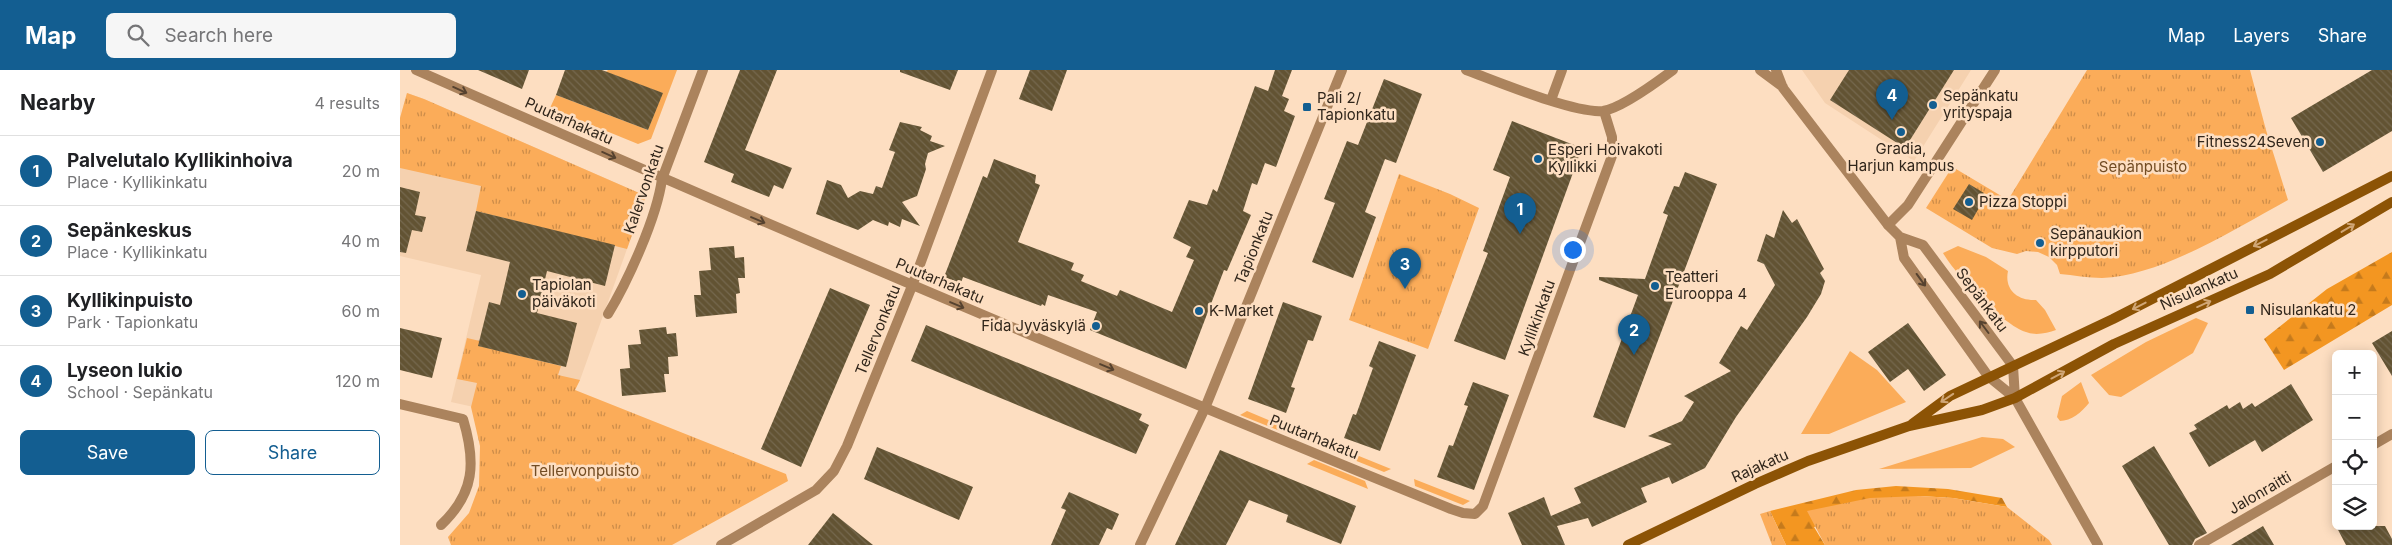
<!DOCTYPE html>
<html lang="en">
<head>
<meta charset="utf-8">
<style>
  :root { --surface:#fff; --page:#f6f6f6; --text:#202124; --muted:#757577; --line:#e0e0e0; --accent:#135e91 }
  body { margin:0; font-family:Inter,sans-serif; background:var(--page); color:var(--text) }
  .controls { position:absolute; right:15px; bottom:15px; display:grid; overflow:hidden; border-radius:8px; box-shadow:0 2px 12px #0003 }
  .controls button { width:45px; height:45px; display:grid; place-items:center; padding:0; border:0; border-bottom:1px solid var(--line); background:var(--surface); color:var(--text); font:25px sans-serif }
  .you { position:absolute; left:1172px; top:179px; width:18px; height:18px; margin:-12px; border:4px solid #fff; border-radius:50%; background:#1a73e8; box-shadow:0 0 0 8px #1a73e833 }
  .badge { display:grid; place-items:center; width:32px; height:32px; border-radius:50%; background:var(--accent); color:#fff; font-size:16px; font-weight:700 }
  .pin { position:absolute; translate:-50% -41px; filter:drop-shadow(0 1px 2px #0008) }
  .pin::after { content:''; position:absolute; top:26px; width:18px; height:15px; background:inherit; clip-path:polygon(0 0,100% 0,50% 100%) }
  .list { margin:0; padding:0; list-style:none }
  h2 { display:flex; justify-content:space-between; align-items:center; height:65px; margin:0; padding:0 20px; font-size:21px }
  h2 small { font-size:16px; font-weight:400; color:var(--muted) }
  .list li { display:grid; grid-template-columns:32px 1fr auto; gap:15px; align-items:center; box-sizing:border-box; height:70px; padding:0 20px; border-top:1px solid var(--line) }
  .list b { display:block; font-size:19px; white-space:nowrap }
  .list p { margin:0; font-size:16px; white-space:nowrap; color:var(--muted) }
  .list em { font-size:16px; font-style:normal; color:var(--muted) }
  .actions { display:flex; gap:10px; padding:15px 20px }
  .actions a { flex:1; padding:11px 0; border:1px solid var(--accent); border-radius:8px; text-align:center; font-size:18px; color:var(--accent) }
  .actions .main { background:var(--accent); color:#fff }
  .icon { flex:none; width:28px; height:28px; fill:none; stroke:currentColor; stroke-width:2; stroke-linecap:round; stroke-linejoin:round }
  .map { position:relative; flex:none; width:1992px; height:475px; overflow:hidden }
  header { display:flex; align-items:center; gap:30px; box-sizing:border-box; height:70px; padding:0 25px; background:var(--accent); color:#fff }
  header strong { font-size:24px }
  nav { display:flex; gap:28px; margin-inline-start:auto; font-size:18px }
  .search { width:350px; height:45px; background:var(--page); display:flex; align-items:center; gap:12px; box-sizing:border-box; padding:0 18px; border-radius:8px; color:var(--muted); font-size:19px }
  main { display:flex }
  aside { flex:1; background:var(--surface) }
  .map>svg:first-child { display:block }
</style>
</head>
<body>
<header>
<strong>Map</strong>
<div class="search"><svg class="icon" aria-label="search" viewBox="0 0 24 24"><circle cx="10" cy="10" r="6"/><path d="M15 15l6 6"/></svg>Search here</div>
<nav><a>Map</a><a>Layers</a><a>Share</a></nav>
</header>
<main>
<aside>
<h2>Nearby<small>4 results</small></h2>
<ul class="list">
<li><span class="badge">1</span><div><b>Palvelutalo Kyllikinhoiva</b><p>Place · Kyllikinkatu</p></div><em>20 m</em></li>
<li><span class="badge">2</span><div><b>Sepänkeskus</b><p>Place · Kyllikinkatu</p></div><em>40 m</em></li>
<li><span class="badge">3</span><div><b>Kyllikinpuisto</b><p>Park · Tapionkatu</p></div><em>60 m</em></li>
<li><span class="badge">4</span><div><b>Lyseon lukio</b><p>School · Sepänkatu</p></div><em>120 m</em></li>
</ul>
<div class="actions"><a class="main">Save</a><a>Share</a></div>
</aside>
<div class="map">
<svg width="1992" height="475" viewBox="0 0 1992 475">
  <defs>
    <pattern id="forest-firs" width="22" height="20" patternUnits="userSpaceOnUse" patternTransform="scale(1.25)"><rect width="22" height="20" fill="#f39621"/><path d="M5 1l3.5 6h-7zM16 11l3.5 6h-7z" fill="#c57a1c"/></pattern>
    <pattern id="park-tufts" width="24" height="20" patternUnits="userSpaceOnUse" patternTransform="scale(1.25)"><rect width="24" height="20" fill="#fbac59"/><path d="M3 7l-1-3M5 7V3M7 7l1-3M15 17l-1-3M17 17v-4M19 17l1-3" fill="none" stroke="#cc8c49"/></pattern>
    <pattern id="building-back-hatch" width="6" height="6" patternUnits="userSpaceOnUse" patternTransform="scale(1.25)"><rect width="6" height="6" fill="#625333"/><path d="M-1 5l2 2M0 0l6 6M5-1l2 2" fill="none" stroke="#75684e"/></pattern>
  </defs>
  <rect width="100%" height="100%" fill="#fddec1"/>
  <path fill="#f5d1af" d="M1402 0H1571L1514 91 1425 33Z
    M7 23 24 29 246 126 180 310 172 326 123 348 51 332 81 205 0 186V48Z"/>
  <path fill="#fbac59" d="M208 0H277L251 69 238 74 150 38 156 25 248 60 262 23 206 2Z
    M1558 176 1586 187 1608 201C1604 220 1618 231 1636 230L1645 240 1656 260C1647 263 1636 266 1626 262 1603 255 1555 204 1543 183Z
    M1796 248 1808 253 1793 283 1721 327 1709 325 1691 305 1746 272Z
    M1450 281 1477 300 1506 332 1429 364H1401Z
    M1681 312 1689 333C1682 342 1671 351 1660 351L1657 347 1662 326Z
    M847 341 895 361 888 364 840 345Z
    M1582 367 1603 369 1615 377 1571 398 1479 399Z
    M917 369 991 399 984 402 919 376Z
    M914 390 965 411 968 419 907 394Z
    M1014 409 1070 431 1063 435 1015 416Z"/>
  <path fill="url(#forest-firs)" d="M1992 182V235L1884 300 1864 269 1927 219Z
    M1496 416 1548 419 1602 428 1607 437 1553 428 1520 426 1414 457 1425 475H1386L1370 441 1456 420Z"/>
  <path fill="url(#park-tufts)" d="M1687 0H1850L1866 60 1888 130C1836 158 1762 206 1702 208 1688 208 1673 205 1660 204L1657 195 1649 187 1638 182 1626 181 1617 184 1592 178 1526 138 1549 102 1556 99 1608 130Z
    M7 23 24 29 246 126 227 179 76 141 81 116 0 98V48Z
    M999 104 1050 124 1079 138 1028 279 949 250Z
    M67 268 80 271 79 276 161 296 158 305 180 310 175 320 386 404 388 411 272 475H51L48 467 69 443 79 416 80 376 71 337 77 313 57 309Z
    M1520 426 1553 428 1607 437 1649 470 1652 475H1425L1407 441 1470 428Z
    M1370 441 1386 475H1372L1360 444Z"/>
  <path fill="url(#building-back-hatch)" d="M78 0H129L122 19Z
    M165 0H202L263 23 248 60 156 25Z
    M340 0H377L345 80 392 98 383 119 374 115 369 127 331 112 334 104 304 92Z
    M500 0H558L550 20 500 2Z
    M630 0H667L652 41 619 29Z
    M875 0H892L882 26 889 29 884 41 895 46 876 97 865 93 857 115 852 113 843 141 851 145 827 201 824 200 786 299 690 260 697 242 648 225 645 236 642 234 641 236 563 207 561 213 544 207 583 106 587 108 594 89 636 105 635 113 640 115 618 172 674 193 671 200 684 205 681 211 717 226 720 220 772 242 794 190 786 187 791 177 773 168 789 130 807 135 813 119 817 122 855 16 868 21Z
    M1449 0H1554L1505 78 1430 30Z
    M1972 0H1992V61L1923 102 1891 48Z
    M984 9 1022 24 996 93 985 89 965 142 976 147 953 208 912 192 935 133 924 129 947 71 958 75Z
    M1112 51 1182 78 1105 290 1054 271 1088 183 1083 181 1110 107 1093 100Z
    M500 52 522 57 520 60 532 66 530 71 545 76 528 83 525 94 526 99 517 126 502 132 520 156 502 149 500 157 489 152 488 156 473 150 458 160 416 144 427 110 441 115 448 128 460 121 473 124 476 116 482 118 495 82 489 80Z
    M1285 102 1317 114 1225 358 1193 347 1238 225 1199 210V207L1245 209 1268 145 1263 143 1274 116 1279 117Z
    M1569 114 1584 123 1580 129 1583 131 1572 150 1553 139Z
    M0 117 20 122 15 145 26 147 22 162 12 160 6 183 0 182Z
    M1383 140 1392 153 1397 149 1424 199 1420 203 1425 211 1421 224 1407 247 1336 347 1305 398 1272 414 1269 407 1241 418 1247 432 1192 457 1188 448 1157 456 1165 475H1122L1108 443 1144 427 1151 446 1181 433 1174 418 1272 374 1248 366 1282 351 1294 332 1284 326 1331 301 1319 293 1341 256 1347 260 1375 215 1364 194 1357 191 1366 164 1374 168Z
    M76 141 215 175 205 216 147 201 137 243 177 253 166 297 78 276 89 232 100 235 110 192 66 181Z
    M334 176 335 188 344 187 345 208H338L340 223 336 224 337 243 296 247 294 225H301L299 201 311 200 309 178Z
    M430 218 470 235 401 397 361 379Z
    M883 232 922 246 913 271 908 270 891 317 895 318 886 343 848 329Z
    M1508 253 1546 305 1524 321 1508 299 1490 312 1468 282Z
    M526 255 742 344 739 350 749 355 736 384 511 291Z
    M266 257 267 264 276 263 278 286 268 287 269 304H264L266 322 222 326 220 299 230 298 228 275 241 274 239 260Z
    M0 258 42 268 32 308 0 300Z
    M1992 261V306L1972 273Z
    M979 271 1016 285 980 381 944 368 953 344 956 345 973 298 969 296Z
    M1073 312 1109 325 1074 420 1037 407 1049 375 1053 376 1068 336 1064 335Z
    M1891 314 1913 350 1862 382 1855 370 1809 397 1789 363 1797 359 1794 355 1827 335 1829 339 1840 332 1843 339 1852 333 1855 337Z
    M1754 376 1807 463 1795 469 1792 475H1769L1722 396Z
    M477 377 573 417 559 450 464 409Z
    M820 380 956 436 941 474 886 452 888 445 849 430 826 475H775Z
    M669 422 719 444 712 460 707 458 699 475H651L666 440 661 438Z
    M433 443 473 475H408Z
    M1863 456 1874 475H1831Z
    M1936 456H1985L1992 469V475H1946Z"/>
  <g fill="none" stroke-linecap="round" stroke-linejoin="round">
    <path stroke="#ab835d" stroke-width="10" d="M1151 30 1162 0
      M1488 155 1508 135 1595 0
      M1973 375 1992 364
      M1799 475 1936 396"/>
    <path stroke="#ab835d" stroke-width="10" d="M16 0C359 151 704 298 1051 439L1063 443 1075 444 1083 436 1212 86V67L1204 41
      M1066 0C1096 11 1175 44 1203 41 1222 38 1257 12 1273 0
      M1360 0 1383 17
      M1376 0 1383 18 1488 155 1500 167 1523 175 1613 296 1615 328
      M1500 167 1504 188 1588 306 1615 328 1698 475
      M208 244C228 211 257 147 262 109L303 0
      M0 334 63 349C76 392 75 423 41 455
      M321 475 416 420 434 401 447 376 512 216 592 0
      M740 475 805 338 942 0"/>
    <path stroke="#8c5305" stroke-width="10" d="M1512 354 1550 326 1713 249 1992 106
      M1228 475 1355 414 1408 391 1509 356 1582 340 1615 328 1714 274 1870 204 1992 132"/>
  </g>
  <defs><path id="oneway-shaft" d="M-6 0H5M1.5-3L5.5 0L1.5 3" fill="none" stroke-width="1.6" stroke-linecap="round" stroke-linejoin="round" transform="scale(1.25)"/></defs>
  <g stroke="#56422f">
    <use href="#oneway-shaft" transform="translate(60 20) rotate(24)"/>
    <use href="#oneway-shaft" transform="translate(209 85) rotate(24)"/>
    <use href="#oneway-shaft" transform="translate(358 150) rotate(23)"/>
    <use href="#oneway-shaft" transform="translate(1521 210) rotate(54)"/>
    <use href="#oneway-shaft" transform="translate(557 235) rotate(23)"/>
    <use href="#oneway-shaft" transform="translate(1584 257) rotate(-127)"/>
    <use href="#oneway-shaft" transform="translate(707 297) rotate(23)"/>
  </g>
  <g stroke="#d0a676">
    <use href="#oneway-shaft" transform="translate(1948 158) rotate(-31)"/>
    <use href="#oneway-shaft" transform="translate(1860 173) rotate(153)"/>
    <use href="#oneway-shaft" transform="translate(1804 234) rotate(-24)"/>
    <use href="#oneway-shaft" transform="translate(1739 236) rotate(153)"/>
    <use href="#oneway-shaft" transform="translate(1658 305) rotate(-28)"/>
    <use href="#oneway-shaft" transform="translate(1547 328) rotate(146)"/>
  </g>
  <g fill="#135e91" stroke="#fddec1" stroke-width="2">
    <circle cx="1533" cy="35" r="5"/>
    <rect x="902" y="32" width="10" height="10" rx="2.5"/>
    <circle cx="1501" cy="62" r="5"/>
    <circle cx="1920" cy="72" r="5"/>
    <circle cx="1138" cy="89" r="5"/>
    <circle cx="1569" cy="132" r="5"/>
    <circle cx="1640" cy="173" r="5"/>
    <circle cx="1255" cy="216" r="5"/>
    <circle cx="122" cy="224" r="5"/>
    <rect x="1845" y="235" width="10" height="10" rx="2.5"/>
    <circle cx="799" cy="241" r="5"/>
    <circle cx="696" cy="256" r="5"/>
  </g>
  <g text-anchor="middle" stroke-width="5" stroke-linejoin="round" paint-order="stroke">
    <g font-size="15" fill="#31261b" stroke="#fddec1" text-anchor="start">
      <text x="1543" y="31">Sepänkatu<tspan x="1543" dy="17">yrityspaja</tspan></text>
      <text x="917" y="33">Pali 2/<tspan x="917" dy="17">Tapionkatu</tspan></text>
      <text x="1910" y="77" text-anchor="end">Fitness24Seven</text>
      <text x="1501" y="84" text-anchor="middle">Gradia,<tspan x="1501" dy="17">Harjun kampus</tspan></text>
      <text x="1148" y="85">Esperi Hoivakoti<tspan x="1148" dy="17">Kyllikki</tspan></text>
      <text x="1579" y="137">Pizza Stoppi</text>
      <text x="1650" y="169">Sepänaukion<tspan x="1650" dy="17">kirpputori</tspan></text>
      <text x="1265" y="212">Teatteri<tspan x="1265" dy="17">Eurooppa 4</tspan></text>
      <text x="132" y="220">Tapiolan<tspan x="132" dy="17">päiväkoti</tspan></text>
      <text x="1860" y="245">Nisulankatu 2</text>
      <text x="809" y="246">K-Market</text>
      <text x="686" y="261" text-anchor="end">Fida Jyväskylä</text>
    </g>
    <g font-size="15" fill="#31261b" stroke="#fddec1">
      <text transform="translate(169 51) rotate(24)" y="5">Puutarhakatu</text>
      <text transform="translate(244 119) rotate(-71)" y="5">Kalervonkatu</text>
      <text transform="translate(854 178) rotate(-68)" y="5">Tapionkatu</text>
      <text transform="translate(540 211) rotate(23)" y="5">Puutarhakatu</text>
      <text transform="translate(1799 219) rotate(-24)" y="5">Nisulankatu</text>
      <text transform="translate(1582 230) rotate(53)" y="5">Sepänkatu</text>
      <text transform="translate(1137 248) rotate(-70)" y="5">Kyllikinkatu</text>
      <text transform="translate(478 260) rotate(-68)" y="5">Tellervonkatu</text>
      <text transform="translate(914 367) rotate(22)" y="5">Puutarhakatu</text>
      <text transform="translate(1360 396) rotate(-24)" y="5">Rajakatu</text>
      <text transform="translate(1860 423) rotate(-30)" y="5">Jalonraitti</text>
    </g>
    <g font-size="15" fill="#724c23" stroke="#fddec1">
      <text x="1743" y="102">Sepänpuisto</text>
      <text x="185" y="406">Tellervonpuisto</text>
    </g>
  </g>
</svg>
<div class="controls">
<button>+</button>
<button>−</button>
<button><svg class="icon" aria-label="locate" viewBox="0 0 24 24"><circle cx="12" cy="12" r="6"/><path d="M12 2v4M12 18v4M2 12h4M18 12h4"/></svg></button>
<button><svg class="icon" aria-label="layers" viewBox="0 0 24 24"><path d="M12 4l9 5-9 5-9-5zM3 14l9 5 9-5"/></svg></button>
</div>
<div class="you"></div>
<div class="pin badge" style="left:1120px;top:164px">1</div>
<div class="pin badge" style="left:1234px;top:285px">2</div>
<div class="pin badge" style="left:1005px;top:219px">3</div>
<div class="pin badge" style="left:1492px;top:50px">4</div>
</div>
</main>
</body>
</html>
